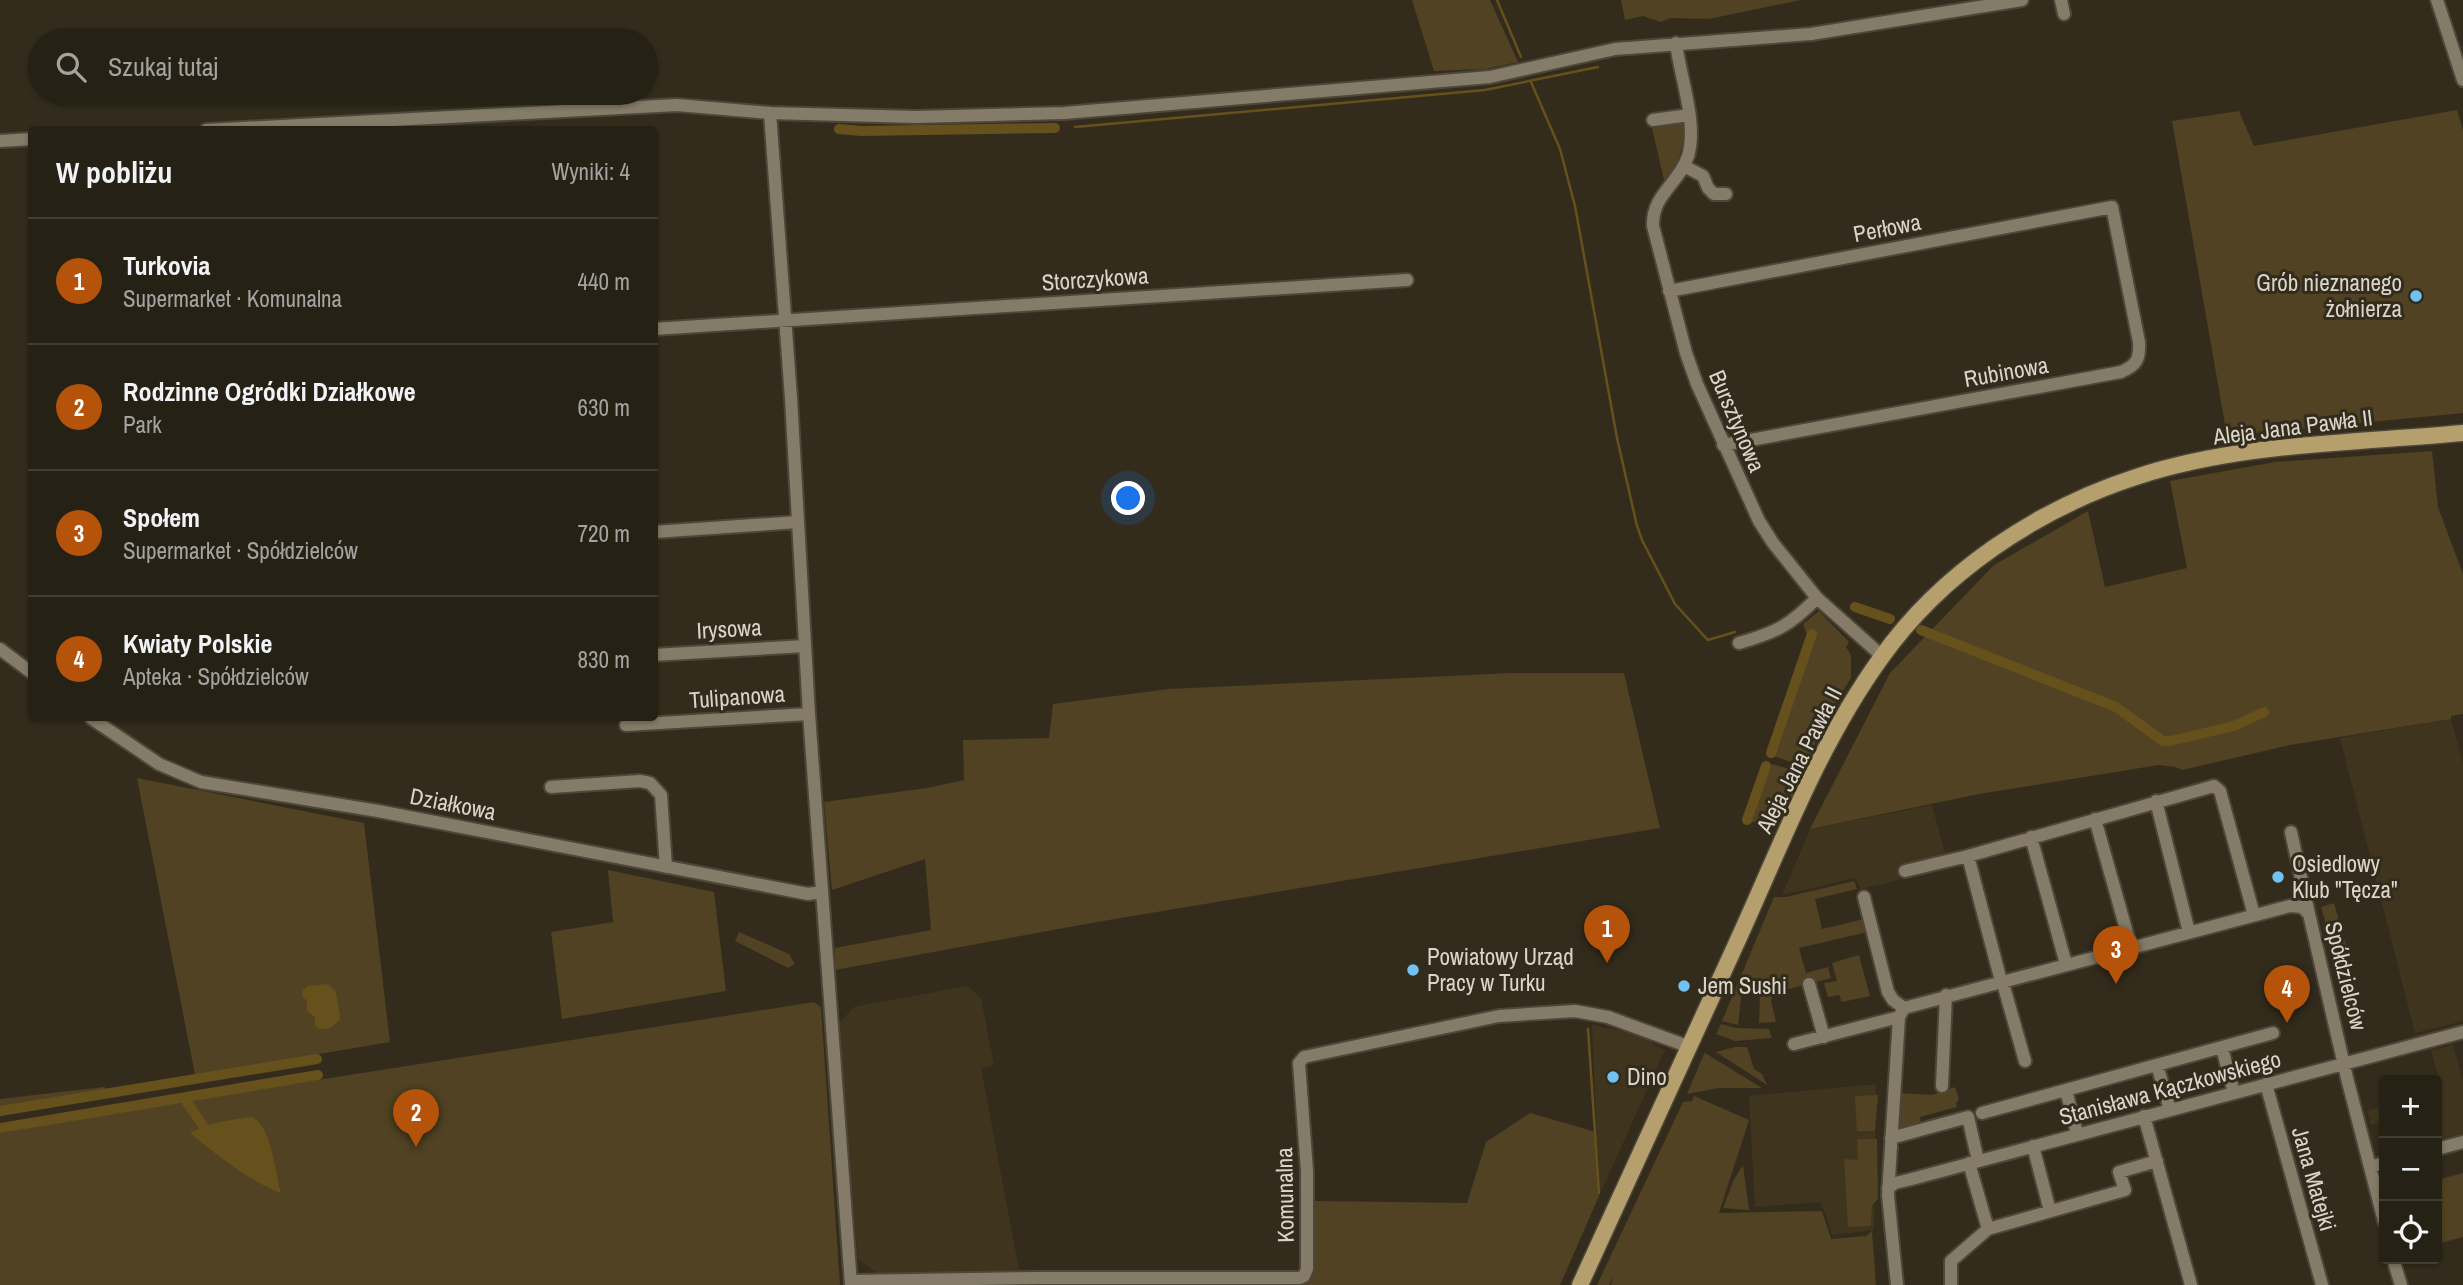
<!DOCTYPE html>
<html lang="pl">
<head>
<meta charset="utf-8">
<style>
  :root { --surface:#262115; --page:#322e22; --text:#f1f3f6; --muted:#a4a3a0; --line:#423e34; --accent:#b45309 }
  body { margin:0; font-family:"Archivo Narrow",sans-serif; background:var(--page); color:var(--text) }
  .controls { position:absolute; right:21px; bottom:21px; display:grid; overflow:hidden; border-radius:7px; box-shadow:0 2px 5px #0004 }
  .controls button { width:63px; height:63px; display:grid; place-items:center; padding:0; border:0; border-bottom:2px solid var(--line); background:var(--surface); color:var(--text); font:35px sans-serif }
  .you { position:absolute; left:1129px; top:499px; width:24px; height:24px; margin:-18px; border:5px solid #fff; border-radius:50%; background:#1a73e8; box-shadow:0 0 0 10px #1a73e833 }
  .badge { display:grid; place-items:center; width:46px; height:46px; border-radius:50%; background:var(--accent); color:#fff; font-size:23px; font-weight:700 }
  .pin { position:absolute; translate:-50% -58px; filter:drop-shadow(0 2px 4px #0008) }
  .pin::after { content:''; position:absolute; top:37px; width:24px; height:21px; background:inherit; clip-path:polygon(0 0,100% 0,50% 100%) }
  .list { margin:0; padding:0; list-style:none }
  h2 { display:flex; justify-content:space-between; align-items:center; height:91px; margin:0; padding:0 28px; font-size:30px }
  h2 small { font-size:23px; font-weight:400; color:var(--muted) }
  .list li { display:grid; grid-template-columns:46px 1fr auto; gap:21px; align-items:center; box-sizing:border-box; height:126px; padding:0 28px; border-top:2px solid var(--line) }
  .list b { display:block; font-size:26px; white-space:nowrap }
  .list p { margin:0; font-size:23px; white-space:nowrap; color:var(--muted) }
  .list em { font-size:23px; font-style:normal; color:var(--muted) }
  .icon { flex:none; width:38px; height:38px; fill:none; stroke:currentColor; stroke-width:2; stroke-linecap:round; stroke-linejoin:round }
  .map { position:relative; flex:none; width:2463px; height:1285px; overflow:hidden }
  .search { position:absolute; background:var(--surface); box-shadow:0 2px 5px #0004; left:28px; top:28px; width:630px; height:77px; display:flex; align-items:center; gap:18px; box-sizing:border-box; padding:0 24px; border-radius:38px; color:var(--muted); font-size:26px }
  .panel { position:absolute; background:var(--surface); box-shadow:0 2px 5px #0004; left:28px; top:126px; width:630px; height:595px; border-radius:7px }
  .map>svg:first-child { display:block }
</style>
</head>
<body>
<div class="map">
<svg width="2463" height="1285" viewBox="0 0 2463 1285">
  <rect width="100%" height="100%" fill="#332c1c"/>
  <path fill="#3f351f" d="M2451 719 2463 763V1021L2415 1033 2340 738Z
    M1932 805 1945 854 1897 867 1900 880 1861 889 1855 878 1782 895 1810 829Z
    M967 986 981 998 994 1065 981 1068 1019 1270 881 1276 858 1259 837 1025 854 1007Z
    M1592 1025 1655 1037 1652 1044 1665 1050 1599 1196Z
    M2453 1045 2463 1081V1133L2437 1141V1092L2442 1090 2431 1050Z
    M1876 1084 1874 1230 1832 1235 1821 1202 1755 1207 1749 1096Z
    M2384 1106V1121L2371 1125 2367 1111Z"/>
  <path fill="#504222" d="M1412 0H1490L1518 62 1486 69 1434 71Z
    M1621 0H1801L1709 19 1670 18 1661 22 1643 16 1625 20Z
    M2457 110 2463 130V413L2227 436 2172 121 2239 111 2254 146Z
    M1684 119C1685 144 1679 163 1665 184L1651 124Z
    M2432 451 2438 507 2463 574V714L2451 716V719L2290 745 2182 770 2175 767 2159 765 1979 794 1810 829 1890 673 1994 565 2088 511 2105 587 2187 568 2170 481 2275 462Z
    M1819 611 1849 642 1846 647 1851 655V678L1838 699 1817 738 1807 766H1803L1773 756 1807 645V635L1803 624Z
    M1513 673H1624L1660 828 1097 922 835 970V948L931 930 925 859 832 890 824 802 927 788 964 780 963 740 1049 738 1053 704 1169 689Z
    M1772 764 1797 771 1801 775 1800 781 1784 817 1748 823Z
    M137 778 364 823 390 1042 195 1075Z
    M608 870 714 892 726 991 562 1019 551 932 613 922Z
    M1854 881 1857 889 1815 899 1822 929 1864 919 1868 932 1799 948 1806 973 1828 967 1831 978 1774 993 1771 1001 1776 1022 1759 1023 1760 991 1742 989 1738 1025 1722 1021 1774 897H1786Z
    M2334 903 2351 964 2338 967 2321 907Z
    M739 932 789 954 795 964 788 968 735 941Z
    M1859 955 1870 996 1842 1002 1839 995 1828 997 1824 983 1837 981 1832 963Z
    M814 1002 821 1007 840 1285H0V1133L196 1099Z
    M1721 1024 1736 1028 1769 1029 1772 1038 1735 1041 1716 1034Z
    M1735 1047H1747L1754 1069 1762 1074 1767 1085 1716 1052Z
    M1705 1052V1053L1762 1088H1719L1687 1094Z
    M104 1087 116 1097 0 1115V1099Z
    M1955 1087 1959 1099 1956 1103 1957 1107 1920 1117 1921 1125 1898 1131 1900 1093 1932 1095Z
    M1878 1095 1875 1131H1857L1855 1096Z
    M1694 1096 1749 1120 1719 1213 1822 1211 1831 1239 1865 1236V1237L1872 1231 1876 1285H1611L1613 1277 1609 1285H1597L1683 1102 1692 1101Z
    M1530 1113 1596 1132 1599 1196 1560 1285H1040L1310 1281 1314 1201 1467 1203 1486 1142Z
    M1857 1139H1877L1878 1199 1872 1205 1871 1226 1848 1227 1844 1159 1858 1160Z
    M1743 1165 1749 1210 1723 1208 1734 1179Z
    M2463 1173V1237L2437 1244V1180Z"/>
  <path fill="#66511c" d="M328 984 336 992 340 1016 339 1021 330 1028 319 1029 315 1025V1017L307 1011V1001L302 996 303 990 308 986Z
    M252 1117C272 1127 275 1171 281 1193 252 1183 214 1153 190 1133 210 1122 230 1120 252 1117Z"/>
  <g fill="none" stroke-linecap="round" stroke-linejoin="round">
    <path stroke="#66511c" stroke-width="2.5" d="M1497 0 1521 57
      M1531 82 1560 149 1575 206 1617 438 1637 526 1642 540 1675 604 1705 637 1708 640 1735 632
      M1075 127 1485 90 1598 67
      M1588 1029 1599 1193"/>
    <path stroke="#66511c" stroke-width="10" d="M839 129 861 131 1055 128
      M1855 607 1890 619
      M1921 630 2116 707 2163 741H2170L2234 726 2264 712
      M1771 753 1812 634
      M1747 820 1766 766
      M184 1098 203 1126
      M0 1111 317 1059
      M0 1128 318 1075"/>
    <g stroke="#4d4739" stroke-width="16">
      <path id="minor" d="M2061 0 2064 14
        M2437 0 2463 80
        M1676 43C1680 77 1698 123 1688 156 1679 184 1652 194 1653 226L1686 353 1697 384 1759 521 1773 543 1817 598 1882 656
        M770 113 916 117 1064 113 1490 77 1615 49 1811 34 2022 0
        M1653 120 1689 115
        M206 130 677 105 770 113 791 398 809 714 851 1285
        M0 141 32 139
        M1684 166 1703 176 1708 188 1714 194H1726
        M1669 291 2112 207 2139 342C2140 359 2137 365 2121 372L1723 445
        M654 329 1407 280
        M654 532 798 522
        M1739 643C1777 632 1789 626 1817 598
        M0 649 32 673
        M654 655 805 646
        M91 718 159 764 201 782 378 811 808 894 822 892
        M626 725 809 714
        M551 787 640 781 650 783 661 795 666 867
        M2156 801 2189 932
        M2095 819 2131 947
        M2291 832 2309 914
        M2031 837 2066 964
        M1968 856 2001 981 2004 987 2025 1061
        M1905 871 1968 856 2214 786 2220 791 2254 915
        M1864 897 1888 992 1893 1000 1904 1008
        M1809 984 1824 1037
        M1794 1044 1899 1017
        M2222 1048 2234 1093
        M2157 1065 2170 1110
        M2266 1084 2322 1285
        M1942 1086 1946 995
        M2066 1090 2077 1134
        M1982 1113 2273 1033
        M2144 1116 2191 1285
        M1891 1138 1968 1117 1978 1161
        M2033 1146 2050 1211
        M2437 1149 2463 1142
        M2370 1167 2384 1163
        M1888 1188 1895 1183 1908 1180 2463 1032
        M1988 1229 2125 1190 2119 1172 2157 1161
        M2393 1259 2401 1285
        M851 1281 1039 1278H1300L1304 1276 1307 1269V1171L1299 1063 1304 1057 1499 1016 1575 1011 1608 1017 1690 1047
        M1897 1285 1888 1195 1899 1017 1904 1008 2290 906 2302 907 2309 914 2347 1078 2384 1221
        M1951 1285V1261L1988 1229 1969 1163"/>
    </g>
    <g stroke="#4d4739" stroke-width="19">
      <path id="major" d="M1580 1285C1630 1174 1682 1064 1732 953 1778 854 1816 748 1881 658 1941 573 2037 509 2136 477 2238 443 2356 443 2463 433"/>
    </g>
    <use href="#minor" stroke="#847c69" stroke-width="12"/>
    <use href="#major" stroke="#b59f6d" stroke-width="16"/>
  </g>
  <g fill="#70c2f4" stroke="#332c1c" stroke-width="2.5">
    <circle cx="2416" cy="296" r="7"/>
    <circle cx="2278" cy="877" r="7"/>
    <circle cx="1413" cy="970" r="7"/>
    <circle cx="1684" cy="986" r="7"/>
    <circle cx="1613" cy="1077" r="7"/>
  </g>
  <g text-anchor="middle" stroke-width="6" stroke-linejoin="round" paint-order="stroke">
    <g font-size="23" fill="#dad5cb" stroke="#332c1c">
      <text transform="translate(1887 228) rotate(-11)" y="8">Perłowa</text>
      <text transform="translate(1095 279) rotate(-4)" y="8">Storczykowa</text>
      <text transform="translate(2006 372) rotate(-10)" y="8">Rubinowa</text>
      <text transform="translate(1737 421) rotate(67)" y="8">Bursztynowa</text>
      <text transform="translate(2293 427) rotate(-7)" y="8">Aleja Jana Pawła II</text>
      <text transform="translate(729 629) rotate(-3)" y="8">Irysowa</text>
      <text transform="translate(737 697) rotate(-4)" y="8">Tulipanowa</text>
      <text transform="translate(1799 760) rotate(-63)" y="8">Aleja Jana Pawła II</text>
      <text transform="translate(453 804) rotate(11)" y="8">Działkowa</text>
      <text transform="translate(2346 976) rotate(76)" y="8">Spółdzielców</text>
      <text transform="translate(2170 1088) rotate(-15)" y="8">Stanisława Kączkowskiego</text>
      <text transform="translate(2314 1179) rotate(74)" y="8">Jana Matejki</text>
      <text transform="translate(1285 1195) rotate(-91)" y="8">Komunalna</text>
    </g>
    <g font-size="23" fill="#dad5cb" stroke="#332c1c" text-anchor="start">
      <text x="2402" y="291" text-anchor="end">Grób nieznanego<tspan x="2402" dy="26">żołnierza</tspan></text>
      <text x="2292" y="872">Osiedlowy<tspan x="2292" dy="26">Klub "Tęcza"</tspan></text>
      <text x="1427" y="965">Powiatowy Urząd<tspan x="1427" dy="26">Pracy w Turku</tspan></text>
      <text x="1698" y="994">Jem Sushi</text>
      <text x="1627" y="1085">Dino</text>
    </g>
  </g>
</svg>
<div class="controls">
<button>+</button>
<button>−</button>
<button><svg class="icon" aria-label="locate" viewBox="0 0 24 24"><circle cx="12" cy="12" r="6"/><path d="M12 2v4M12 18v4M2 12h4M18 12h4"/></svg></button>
</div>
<div class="you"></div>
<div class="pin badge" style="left:1607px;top:963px">1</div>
<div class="pin badge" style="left:416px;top:1147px">2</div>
<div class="pin badge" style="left:2116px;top:984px">3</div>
<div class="pin badge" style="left:2287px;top:1023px">4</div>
<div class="search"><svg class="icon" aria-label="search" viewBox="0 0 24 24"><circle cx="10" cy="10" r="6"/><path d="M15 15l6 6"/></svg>Szukaj tutaj</div>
<section class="panel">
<h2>W pobliżu<small>Wyniki: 4</small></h2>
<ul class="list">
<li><span class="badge">1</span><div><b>Turkovia</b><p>Supermarket · Komunalna</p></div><em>440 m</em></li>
<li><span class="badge">2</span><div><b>Rodzinne Ogródki Działkowe</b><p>Park</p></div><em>630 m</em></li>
<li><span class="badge">3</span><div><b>Społem</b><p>Supermarket · Spółdzielców</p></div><em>720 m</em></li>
<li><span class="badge">4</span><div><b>Kwiaty Polskie</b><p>Apteka · Spółdzielców</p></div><em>830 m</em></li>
</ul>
</section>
</div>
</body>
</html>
